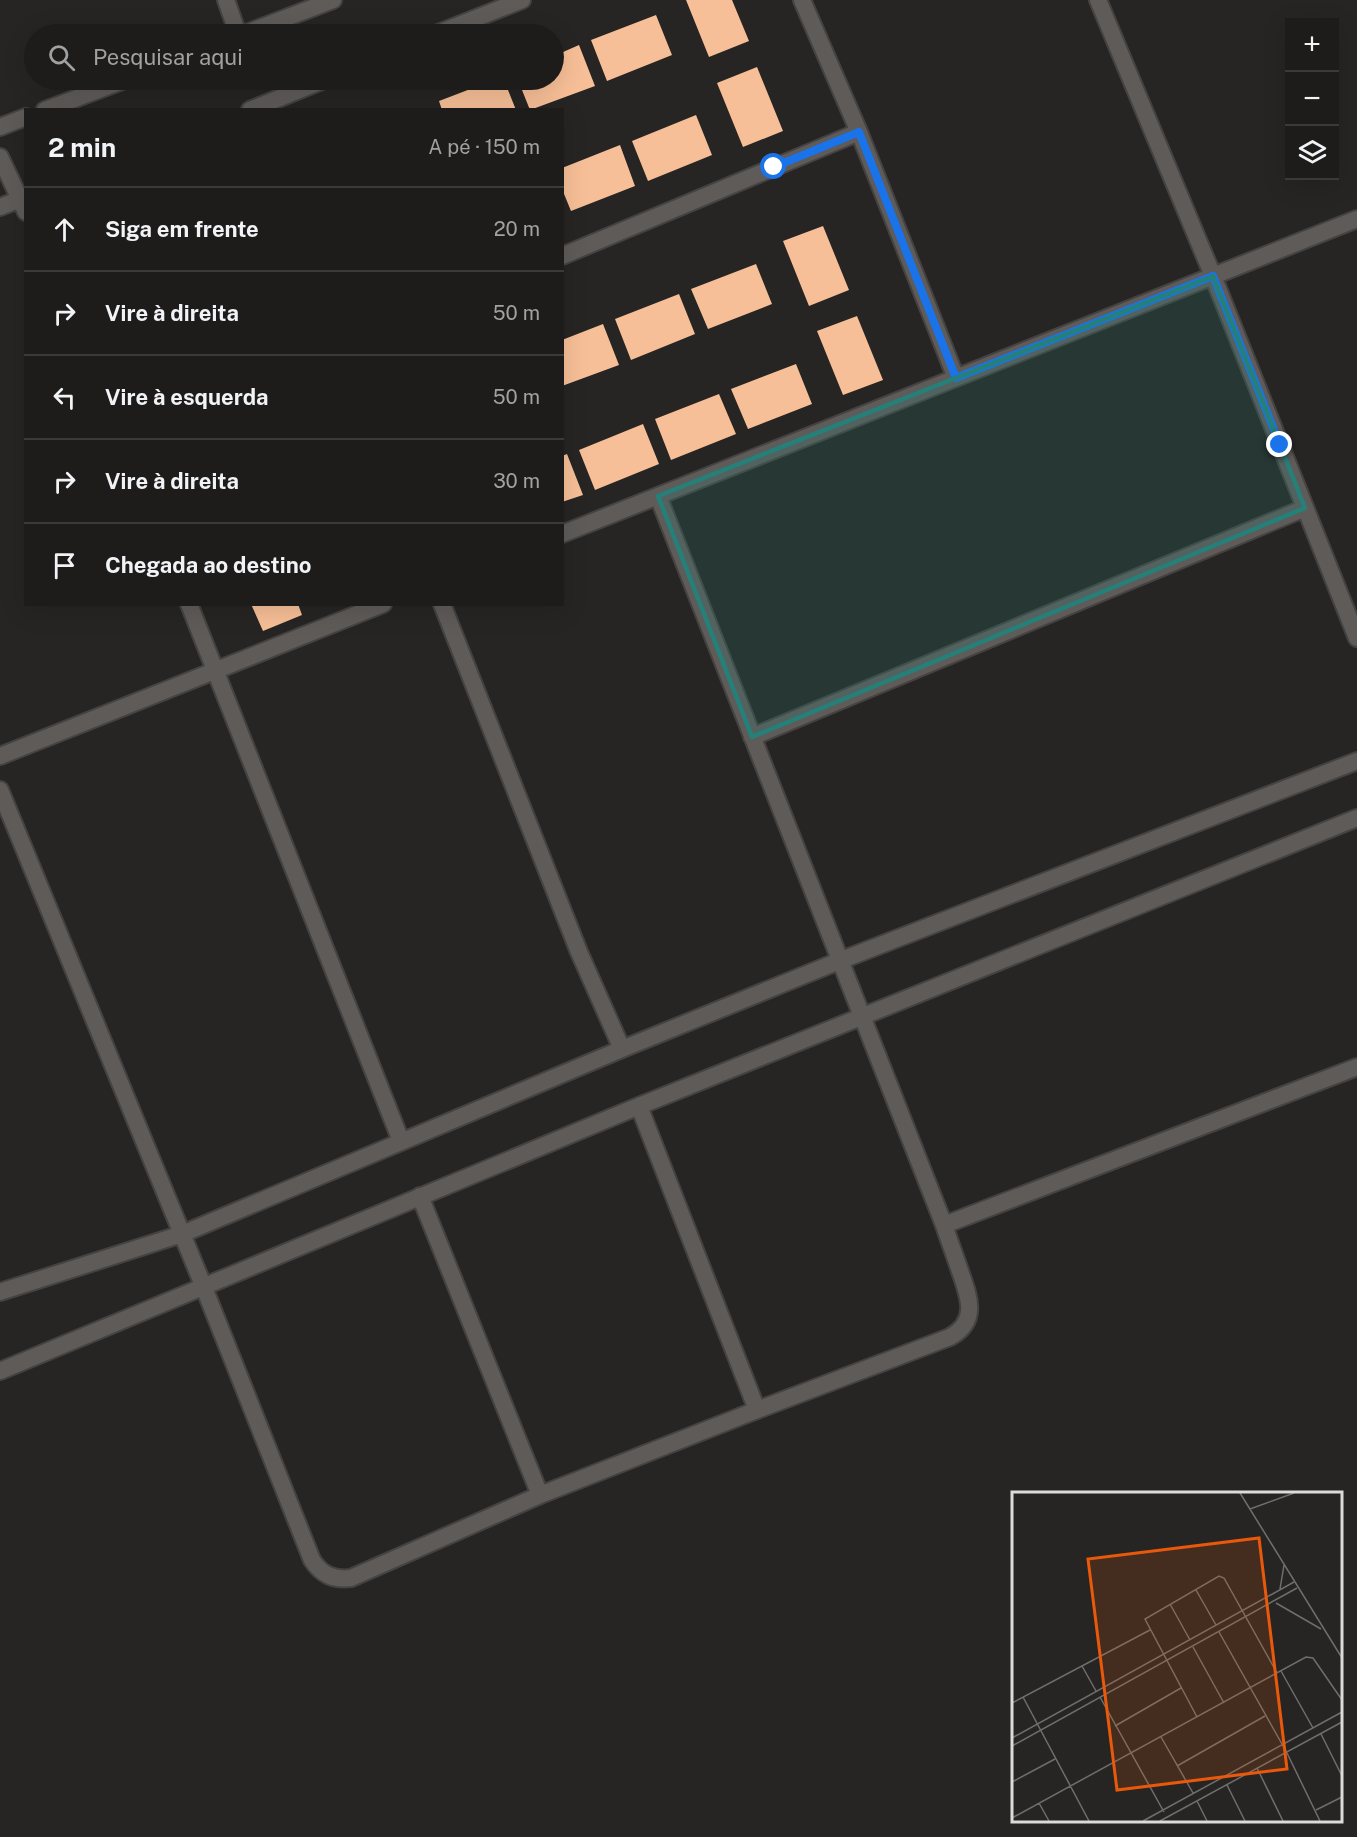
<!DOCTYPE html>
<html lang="pt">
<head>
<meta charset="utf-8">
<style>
  :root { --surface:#1d1c1a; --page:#252523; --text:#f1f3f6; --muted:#a0a1a2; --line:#3b3a39 }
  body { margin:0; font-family:"Public Sans",sans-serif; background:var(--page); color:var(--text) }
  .controls { position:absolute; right:18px; top:18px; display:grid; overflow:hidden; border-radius:0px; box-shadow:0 6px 24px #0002 }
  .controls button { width:54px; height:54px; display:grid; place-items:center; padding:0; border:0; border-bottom:2px solid var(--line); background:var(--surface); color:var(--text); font:30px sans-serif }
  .stop { position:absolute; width:18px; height:18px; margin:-14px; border:4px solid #1a73e8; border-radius:50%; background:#fff }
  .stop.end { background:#1a73e8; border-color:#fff; box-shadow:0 2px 6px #0008 }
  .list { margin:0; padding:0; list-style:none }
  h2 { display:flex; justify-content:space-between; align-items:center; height:78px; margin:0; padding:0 24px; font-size:26px }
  h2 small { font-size:20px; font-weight:400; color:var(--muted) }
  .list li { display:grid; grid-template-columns:39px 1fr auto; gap:18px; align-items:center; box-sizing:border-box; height:84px; padding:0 24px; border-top:2px solid var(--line) }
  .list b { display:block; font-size:22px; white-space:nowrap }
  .list em { font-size:20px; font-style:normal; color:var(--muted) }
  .icon { flex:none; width:33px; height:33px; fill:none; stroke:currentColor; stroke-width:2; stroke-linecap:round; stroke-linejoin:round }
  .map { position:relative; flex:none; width:1357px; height:1837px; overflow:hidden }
  .search { position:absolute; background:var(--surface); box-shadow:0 6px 24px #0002; left:24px; top:24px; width:540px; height:66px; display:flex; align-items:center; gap:15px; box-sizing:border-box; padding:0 21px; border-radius:33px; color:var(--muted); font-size:22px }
  .panel { position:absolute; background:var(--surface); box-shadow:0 6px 24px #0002; left:24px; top:108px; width:540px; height:498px; border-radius:0px }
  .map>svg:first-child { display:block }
</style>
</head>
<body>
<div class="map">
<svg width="1357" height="1837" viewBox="0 0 1357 1837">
  <rect width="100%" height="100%" fill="#272523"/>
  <path fill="#f7bf97" d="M686 0H732L749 41 709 57Z
    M656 15 672 55 607 81 591 40Z
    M579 45 595 86 530 110 518 80H554V56Z
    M757 67 783 131 743 147 717 83Z
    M494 80H504L516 110H442L439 101Z
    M696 115 712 155 648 181 632 141Z
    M620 145 635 186 571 211 562 189V168Z
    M823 226 849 290 809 306 783 241Z
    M756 264 772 304 708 329 691 289Z
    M679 294 695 334 631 360 615 319Z
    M857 316 883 380 843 395 817 331Z
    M603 324 619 365 562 386V340Z
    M796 364 812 404 748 429 731 389Z
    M719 394 736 434 671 460 655 419Z
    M643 424 659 464 595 490 579 450Z
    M567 454 583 495 562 502V456Z
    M251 604H298L302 615 263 631Z"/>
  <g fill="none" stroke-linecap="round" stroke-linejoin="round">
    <g stroke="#454342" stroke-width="20">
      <path id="minor" d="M226 0 238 34
        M802 0 859 132 956 378
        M1098 0 1213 276 1357 638
        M244 34 333 0
        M436 34 522 0
        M45 110 125 80
        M250 110 324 80
        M0 127 26 117
        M0 157 26 212
        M0 207 26 197
        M562 256 859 132
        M562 534 1357 219
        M189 604 401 1141
        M442 604 579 952 622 1049
        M752 737 1305 508
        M0 756 383 604
        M0 790 203 1285 312 1560C322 1575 333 1580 351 1578L540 1495 757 1410 950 1337C979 1321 969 1297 960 1271 955 1256 949 1240 944 1225L658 496
        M639 1106 757 1410
        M420 1196 540 1495
        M944 1225 1357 1067
        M0 1292 182 1234 622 1049 839 961 1357 761
        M0 1371 639 1106 1357 818"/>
    </g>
    <use href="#minor" stroke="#5f5b59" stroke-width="16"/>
  </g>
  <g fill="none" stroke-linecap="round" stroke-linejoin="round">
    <path stroke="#1a73e8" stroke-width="8" d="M774 167 859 132 956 378 1213 276 1280 445"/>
  </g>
  <path fill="#248079" fill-opacity="0.2" stroke="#248079" stroke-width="4.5" stroke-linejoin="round" d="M1213 276 1305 508 752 737 658 496Z"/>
  <g transform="translate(1012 1492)">
    <rect width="330" height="330" fill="#272523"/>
    <path fill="none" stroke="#706e6c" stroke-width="1.5" d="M228 1 330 166M238 17 282 1M268 97 272 73M184 98 204 133M264 111 309 137M158 112 178 148M207 140 275 261 308 329M181 155 212 211M70 174 84 199M269 179 301 236M11 205 77 329M88 205 152 320M0 211 138 138M185 225 133 127 207 84 212 86 265 181M103 234 169 196M309 242 330 284M149 245 181 301M0 246 282 90M0 254 285 96M165 274 253 224M245 276 271 329M0 290 43 267M215 293 233 329M185 309 195 329M27 311 37 329M304 318 330 305M0 326 294 165 301 166 330 208M131 329 330 220M148 329 330 230"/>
    <path fill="#e8590c" fill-opacity="0.15" stroke="#e8590c" stroke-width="3" d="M247 46 275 277 105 298 76 67Z"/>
    <rect width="330" height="330" fill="none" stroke="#dddbda" stroke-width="3"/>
  </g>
</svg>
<div class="controls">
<button>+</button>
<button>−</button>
<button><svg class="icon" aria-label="layers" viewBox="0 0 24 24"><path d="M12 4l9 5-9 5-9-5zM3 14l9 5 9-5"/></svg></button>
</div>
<div class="stop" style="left:774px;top:167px"></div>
<div class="stop end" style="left:1280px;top:445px"></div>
<div class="search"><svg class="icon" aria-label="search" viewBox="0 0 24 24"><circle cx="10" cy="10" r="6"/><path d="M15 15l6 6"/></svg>Pesquisar aqui</div>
<section class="panel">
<h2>2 min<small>A pé · 150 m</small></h2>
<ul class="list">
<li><svg class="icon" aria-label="ahead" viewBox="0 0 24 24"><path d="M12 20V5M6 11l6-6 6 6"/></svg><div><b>Siga em frente</b></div><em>20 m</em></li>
<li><svg class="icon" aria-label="right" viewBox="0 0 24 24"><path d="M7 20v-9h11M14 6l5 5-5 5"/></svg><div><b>Vire à direita</b></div><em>50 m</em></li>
<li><svg class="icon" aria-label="left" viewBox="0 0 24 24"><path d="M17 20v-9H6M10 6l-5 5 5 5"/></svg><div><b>Vire à esquerda</b></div><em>50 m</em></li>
<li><svg class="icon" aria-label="right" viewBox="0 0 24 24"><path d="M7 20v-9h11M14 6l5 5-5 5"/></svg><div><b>Vire à direita</b></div><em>30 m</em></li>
<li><svg class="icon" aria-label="arrive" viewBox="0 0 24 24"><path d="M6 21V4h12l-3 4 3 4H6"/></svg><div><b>Chegada ao destino</b></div></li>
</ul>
</section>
</div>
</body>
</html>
